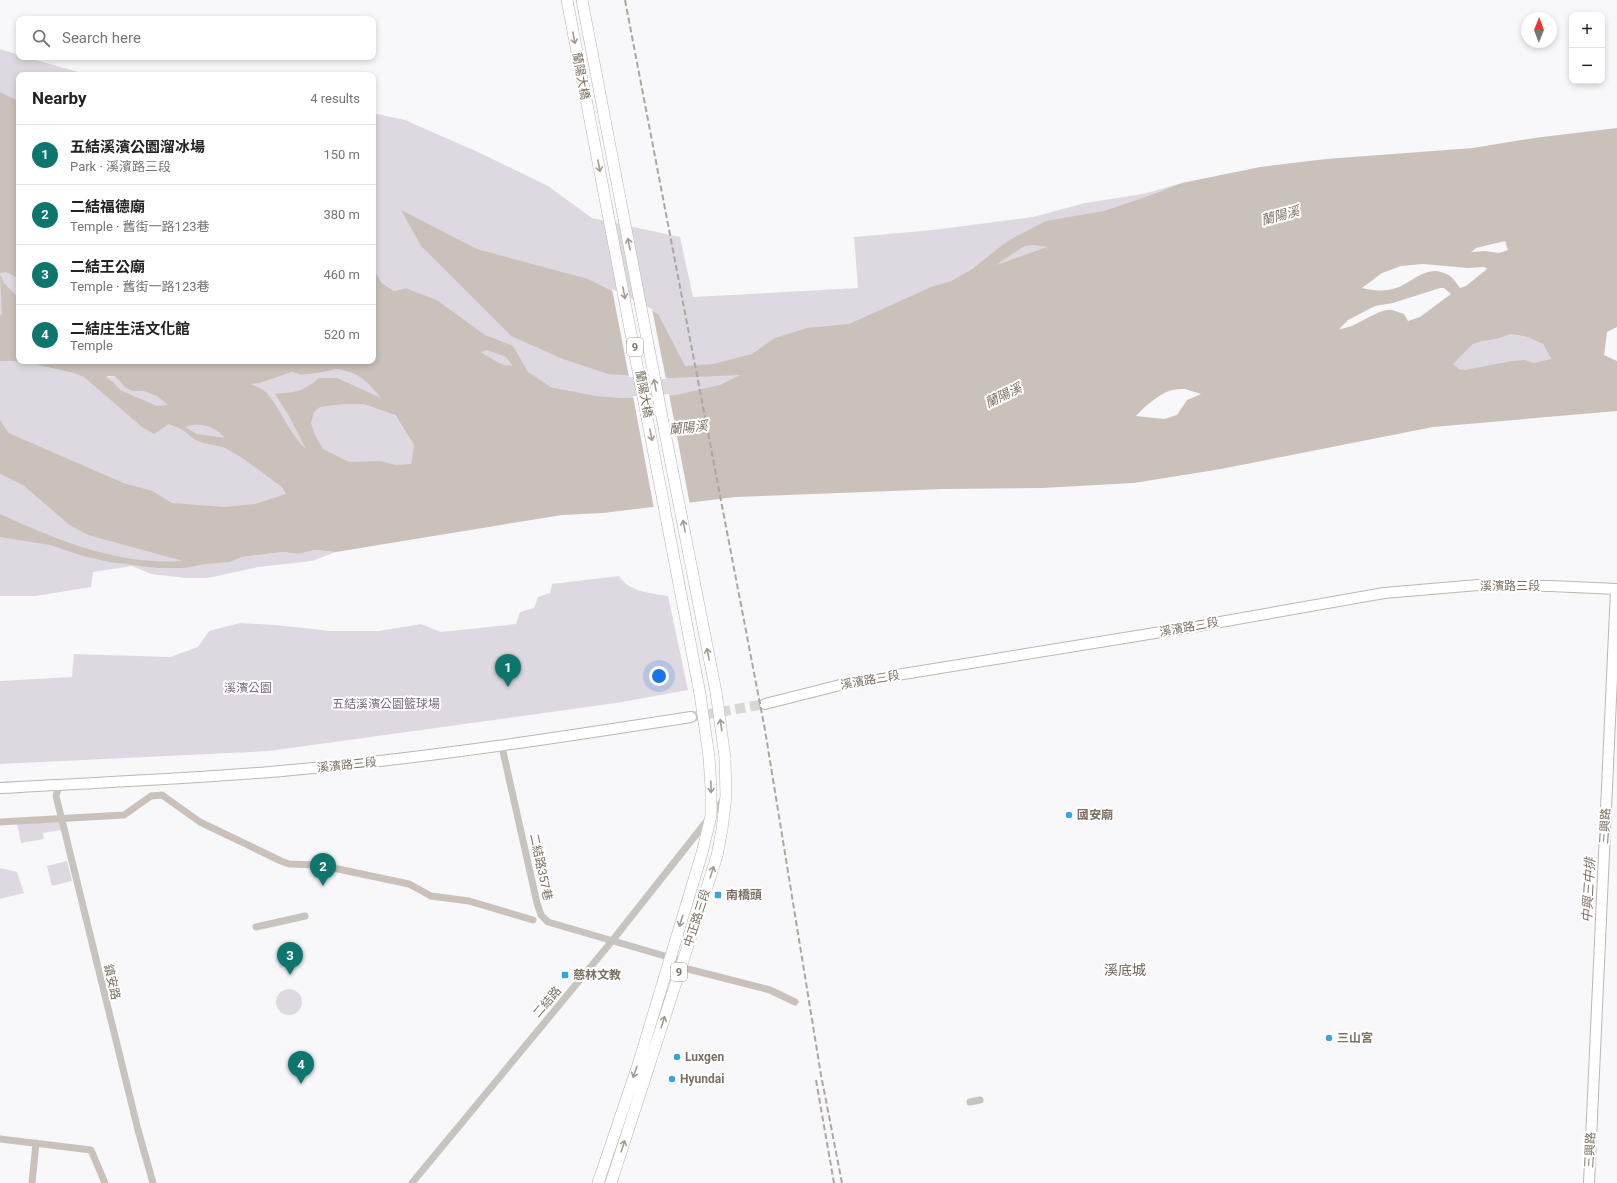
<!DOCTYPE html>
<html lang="en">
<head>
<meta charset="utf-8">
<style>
  :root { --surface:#fff; --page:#f6f6f6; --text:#222; --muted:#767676; --line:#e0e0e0; --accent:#0f766e }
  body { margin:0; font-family:Roboto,"Noto Sans TC",sans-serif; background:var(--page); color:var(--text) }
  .controls { position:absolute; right:12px; top:12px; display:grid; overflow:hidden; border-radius:8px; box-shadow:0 2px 6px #0003 }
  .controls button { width:36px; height:36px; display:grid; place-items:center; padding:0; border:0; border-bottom:1px solid var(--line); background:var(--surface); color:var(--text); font:20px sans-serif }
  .compass { position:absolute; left:1521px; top:12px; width:36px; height:36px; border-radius:50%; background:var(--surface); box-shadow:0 2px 6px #0003; rotate:1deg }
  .you { position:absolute; left:659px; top:676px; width:14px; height:14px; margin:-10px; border:3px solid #fff; border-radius:50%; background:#1a73e8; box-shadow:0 0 0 6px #1a73e833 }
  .badge { display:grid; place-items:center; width:26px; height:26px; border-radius:50%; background:var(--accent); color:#fff; font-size:13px; font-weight:700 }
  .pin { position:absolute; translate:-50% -33px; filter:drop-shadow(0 1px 2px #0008) }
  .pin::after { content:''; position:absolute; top:21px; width:14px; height:12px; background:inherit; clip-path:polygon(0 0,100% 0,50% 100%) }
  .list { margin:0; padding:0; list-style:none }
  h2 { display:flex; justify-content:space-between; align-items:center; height:52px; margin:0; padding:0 16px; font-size:17px }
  h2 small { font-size:13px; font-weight:400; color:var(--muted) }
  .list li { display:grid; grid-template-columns:26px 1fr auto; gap:12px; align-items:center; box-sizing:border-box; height:60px; padding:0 16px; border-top:1px solid var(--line) }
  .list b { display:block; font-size:15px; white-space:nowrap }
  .list p { margin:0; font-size:13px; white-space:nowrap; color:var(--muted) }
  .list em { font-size:13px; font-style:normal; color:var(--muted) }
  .icon { flex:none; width:22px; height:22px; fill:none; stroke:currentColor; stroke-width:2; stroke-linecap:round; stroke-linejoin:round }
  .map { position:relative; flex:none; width:1617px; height:1183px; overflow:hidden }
  .search { position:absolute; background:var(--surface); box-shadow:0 2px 6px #0003; left:16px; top:16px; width:360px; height:44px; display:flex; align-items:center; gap:10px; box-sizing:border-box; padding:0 14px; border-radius:8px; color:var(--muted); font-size:15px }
  .panel { position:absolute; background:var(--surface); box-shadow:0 2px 6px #0003; left:16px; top:72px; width:360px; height:292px; border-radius:8px }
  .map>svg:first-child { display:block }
</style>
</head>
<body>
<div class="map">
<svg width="1617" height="1183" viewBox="0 0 1617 1183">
  <rect width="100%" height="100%" fill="#f8f8fa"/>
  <path fill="#ded9e0" d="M0 49 19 55V57H25L89 75H19V101L0 92Z
    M373 113 405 120 480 153 548 186 592 218 680 237 693 297 858 288 854 237 933 230 1033 217 1085 203 1143 194 1182 183 1151 203 1002 245 972 269 951 281 933 286 880 310 715 393 625 398 597 396 552 387 494 361 480 351 464 320 437 300 406 288 394 291 382 283 373 268Z
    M0 245 19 254V322L0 317Z
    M1032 245 1048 247 994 266 1023 247Z
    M1511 334 1527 337 1543 344 1551 359 1577 365 1330 412 1456 347Z
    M7 360 32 361 42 366 73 373 84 377H105L115 376 136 381 314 474 260 515 172 503 153 491 124 483 9 433 0 420V361Z
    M337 369C342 370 348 370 352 372 373 379 402 426 414 445L411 465 401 474 350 465 308 450 297 441 266 392 250 384 260 383 292 372 301 375 319 373Z
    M0 474 24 486 68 524 230 562 242 557 283 552 298 554 315 550 336 552 312 561 258 567 208 578H185L151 574 132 566 93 572 91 587 36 596H0Z
    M619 576C629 592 650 593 668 596L688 690 616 703 269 751 0 764V681L72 677 74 654 170 657 198 647 209 631 240 623 275 625 331 631H379L421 624 441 632 516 624 520 612 534 608 538 597 550 593 552 584Z
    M59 820 62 830 43 833 44 839 21 843 17 823Z
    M67 861 72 881 52 886 47 866Z
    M0 868 17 872 24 893 0 899Z
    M276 1002a13 13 0 1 1 26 0a13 13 0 1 1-26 0Z"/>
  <path fill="#cac1bb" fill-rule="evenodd" d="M0 92 19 101V218L18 219 19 220V278L6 272 0 273Z
    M1617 128V327L1607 332 1604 355 1617 361V411L1433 427 1221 469 1134 483 1042 488 943 489 736 497 603 513 562 515 336 552 315 550 298 554 283 552 242 557 230 562 205 564 184 568H157L109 562 83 556 50 545 0 537V514C57 540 119 566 183 561L88 535 68 524 24 486 0 474V420L9 433 124 483 153 491 172 503 224 507 255 504 286 494 282 487 241 457 223 447 203 443 194 439 183 430 169 424 154 434 142 427 84 377 73 373 42 366 30 361H373V268L382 283 394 291 406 288 437 300 485 335 513 346 528 372 551 387 597 396 625 398 676 395 720 385 740 375 671 378 608 374 563 359 511 336 421 246 401 210 477 249 588 279 658 314 685 366 713 364 752 354 775 338 807 328 849 324 933 286 951 281 972 269 1002 245 1015 237 1046 221 1104 211 1146 197 1182 183 1260 167 1326 159 1473 148 1534 138ZM1505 241 1508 250 1499 253 1485 251 1471 252 1476 248ZM1032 245 1047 247 996 265 1023 247ZM1423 264 1468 268 1484 267 1487 269 1466 286 1460 288C1457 284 1454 279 1450 276 1429 263 1417 279 1399 287 1386 292 1374 291 1362 288L1382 273 1401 266ZM1440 288H1444L1451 294 1420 317 1408 321 1404 314C1400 313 1396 311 1392 310 1377 308 1356 329 1339 329L1348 320 1375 306 1393 303ZM1511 334 1527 337 1543 344 1551 359 1534 363 1525 360 1512 361 1465 370 1459 369 1453 364 1473 344 1482 341 1496 339ZM487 350 506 357 513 366C500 366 491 358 481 352ZM337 369C360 373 366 380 381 398L337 378H319C302 392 297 392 275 394L289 416 306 449C288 432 282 411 267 393 263 389 256 387 251 384L260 383 292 372 301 375 319 373ZM109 376H115L126 388 133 391H144L157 396 168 405 157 406 120 390 113 382 106 377ZM1185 389 1201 394 1187 400 1177 415 1164 419 1136 416C1145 406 1159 394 1172 390 1176 389 1181 389 1185 389ZM343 404H364L395 415 414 445 411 464 395 465 381 461 349 462 323 449 315 435 311 423 314 412 320 407ZM192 425C206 424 215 427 225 438L197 434 185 427Z
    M0 274 4 283 19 298V361H0V314L2 315Z"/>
  <path fill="#f8f8fa" d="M612 289 652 309 666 379 629 377Z
    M669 394 690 505 654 509 633 396Z"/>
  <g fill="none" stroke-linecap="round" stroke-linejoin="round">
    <path stroke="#cac1bb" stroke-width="7" d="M0 822 124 815 151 796 162 795 200 822 281 861 289 864 319 865 409 884 431 896 469 901 533 920
      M688 969 770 990 795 1002
      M0 1139 91 1150 105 1183
      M32 1183 36 1143"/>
    <path stroke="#d9d6d4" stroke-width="10" stroke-dasharray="10 5" stroke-linecap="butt" d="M691 717 765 704"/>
    <g stroke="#bcb7b2" stroke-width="12">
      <path id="secondary" d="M765 704 848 683 1192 627 1384 593 1478 585 1550 586 1617 589
        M0 788C101 782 202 779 303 769 433 757 562 737 691 717
        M1589 1183 1616 589"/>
    </g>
    <g stroke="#bab6b1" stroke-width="12">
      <path id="primary" d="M567 0 700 694
        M582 0 667 443 716 692
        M598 1183 638 1065 702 853 711 816V788L709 757
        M611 1183 717 856 722 829 726 796 725 758"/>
    </g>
    <path stroke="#c7c4bf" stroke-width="7" d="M502 747 537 903 541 915 548 922 682 961
      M59 786 56 796 138 1130 153 1183
      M256 927 305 916
      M970 1102 980 1100
      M412 1183 612 941 725 798"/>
    <use href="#secondary" stroke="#fff" stroke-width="10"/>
    <use href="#primary" stroke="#fff" stroke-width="11"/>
    <path stroke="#aca69f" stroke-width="2" stroke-dasharray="6 3" stroke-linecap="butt" d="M625 0 765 730 821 1075 842 1183
      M816 1080 834 1183"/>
    <g stroke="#bab6b1" stroke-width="12" stroke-linecap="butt">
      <path id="primary-bridge" d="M716 692 725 758
        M700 694 709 757"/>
    </g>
    <use href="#primary-bridge" stroke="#fff" stroke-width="11"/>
  </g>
  <defs><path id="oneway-shaft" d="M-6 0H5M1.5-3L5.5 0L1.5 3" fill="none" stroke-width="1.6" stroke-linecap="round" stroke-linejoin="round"/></defs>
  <g stroke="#a39b91">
    <use href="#oneway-shaft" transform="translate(574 38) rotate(79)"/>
    <use href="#oneway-shaft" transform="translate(599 166) rotate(79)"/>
    <use href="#oneway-shaft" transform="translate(629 244) rotate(-101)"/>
    <use href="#oneway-shaft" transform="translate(624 293) rotate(79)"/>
    <use href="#oneway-shaft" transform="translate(655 385) rotate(-101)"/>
    <use href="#oneway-shaft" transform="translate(651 435) rotate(79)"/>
    <use href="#oneway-shaft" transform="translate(684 526) rotate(-101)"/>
    <use href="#oneway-shaft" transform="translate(708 654) rotate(-101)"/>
    <use href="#oneway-shaft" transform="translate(721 725) rotate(-98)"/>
    <use href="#oneway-shaft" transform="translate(711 787) rotate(88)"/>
    <use href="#oneway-shaft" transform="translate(712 872) rotate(-72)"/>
    <use href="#oneway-shaft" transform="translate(681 921) rotate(107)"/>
    <use href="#oneway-shaft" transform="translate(663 1022) rotate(-72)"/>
    <use href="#oneway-shaft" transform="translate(635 1072) rotate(109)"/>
    <use href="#oneway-shaft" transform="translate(623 1146) rotate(-72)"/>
  </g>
  <g fill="#38a4da" stroke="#fff" stroke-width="1.5">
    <circle cx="1069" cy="815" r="4"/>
    <rect x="714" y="891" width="8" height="8" rx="2"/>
    <rect x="561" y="971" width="8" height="8" rx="2"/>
    <circle cx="1329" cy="1038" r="4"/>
    <circle cx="677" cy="1057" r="4"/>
    <circle cx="672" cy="1079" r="4"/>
  </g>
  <g text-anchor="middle" stroke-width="4" stroke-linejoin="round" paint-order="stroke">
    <g fill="#fff" stroke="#a39b91" stroke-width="1">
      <rect x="627" y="338" width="16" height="18" rx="3"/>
      <rect x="671" y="963" width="16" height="18" rx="3"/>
    </g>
    <g font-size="11" font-weight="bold" fill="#7b7062">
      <text x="635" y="351">9</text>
      <text x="679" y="976">9</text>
    </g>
    <g font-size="12" fill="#7b7062" stroke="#fff">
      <text transform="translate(581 76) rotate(79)" y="4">蘭陽大橋</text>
      <text transform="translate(644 394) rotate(79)" y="4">蘭陽大橋</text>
      <text x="1510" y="590">溪濱路三段</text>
      <text transform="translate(1189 627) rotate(-10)" y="4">溪濱路三段</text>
      <text transform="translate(870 680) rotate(-10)" y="4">溪濱路三段</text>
      <text transform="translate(347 765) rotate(-6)" y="4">溪濱路三段</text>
      <text transform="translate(1605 826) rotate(-87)" y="4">三興路</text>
      <text transform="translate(541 867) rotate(78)" y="4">二結路357巷</text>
      <text transform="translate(697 918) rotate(-72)" y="4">中正路三段</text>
      <text transform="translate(112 982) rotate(77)" y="4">鎮安路</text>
      <text transform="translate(547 1002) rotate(-50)" y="4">二結路</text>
      <text transform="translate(1590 1150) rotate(-87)" y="4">三興路</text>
    </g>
    <g font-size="12" fill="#7c697e" stroke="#fff">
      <text x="248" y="692">溪濱公園</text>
      <text x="386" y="708">五結溪濱公園籃球場</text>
    </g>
    <g font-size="12" font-weight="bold" fill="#7b7062" stroke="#fff" text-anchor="start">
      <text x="1077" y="819">國安廟</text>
      <text x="726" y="899">南橋頭</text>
      <text x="573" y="979">慈林文教</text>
      <text x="1337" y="1042">三山宮</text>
      <text x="685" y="1061">Luxgen</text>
      <text x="680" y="1083">Hyundai</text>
    </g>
    <g font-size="13" font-style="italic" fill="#827067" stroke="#fff">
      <text transform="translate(1280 215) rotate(-15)" y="5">蘭陽溪</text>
      <text transform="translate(1003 395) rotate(-26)" y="5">蘭陽溪</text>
      <text transform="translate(688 427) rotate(-6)" y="5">蘭陽溪</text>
      <text transform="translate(1588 890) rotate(-87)" y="5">中興三中排</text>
    </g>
    <g font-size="14" fill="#6d6358" stroke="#fff">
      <text x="1125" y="975">溪底城</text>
    </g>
  </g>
</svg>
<div class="controls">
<button>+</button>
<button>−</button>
</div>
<svg class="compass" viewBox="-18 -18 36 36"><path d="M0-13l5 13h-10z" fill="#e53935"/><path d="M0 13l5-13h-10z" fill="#767676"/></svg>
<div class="you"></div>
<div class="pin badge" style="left:508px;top:687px">1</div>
<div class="pin badge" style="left:323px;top:886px">2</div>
<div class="pin badge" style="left:290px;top:975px">3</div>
<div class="pin badge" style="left:301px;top:1084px">4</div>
<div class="search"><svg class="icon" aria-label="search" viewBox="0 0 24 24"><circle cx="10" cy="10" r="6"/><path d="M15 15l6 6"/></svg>Search here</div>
<section class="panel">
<h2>Nearby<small>4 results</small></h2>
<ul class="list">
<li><span class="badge">1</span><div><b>五結溪濱公園溜冰場</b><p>Park · 溪濱路三段</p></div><em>150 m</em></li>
<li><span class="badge">2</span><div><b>二結福德廟</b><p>Temple · 舊街一路123巷</p></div><em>380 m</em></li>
<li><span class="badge">3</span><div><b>二結王公廟</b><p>Temple · 舊街一路123巷</p></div><em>460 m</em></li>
<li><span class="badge">4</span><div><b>二結庄生活文化館</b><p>Temple</p></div><em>520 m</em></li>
</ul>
</section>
</div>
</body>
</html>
